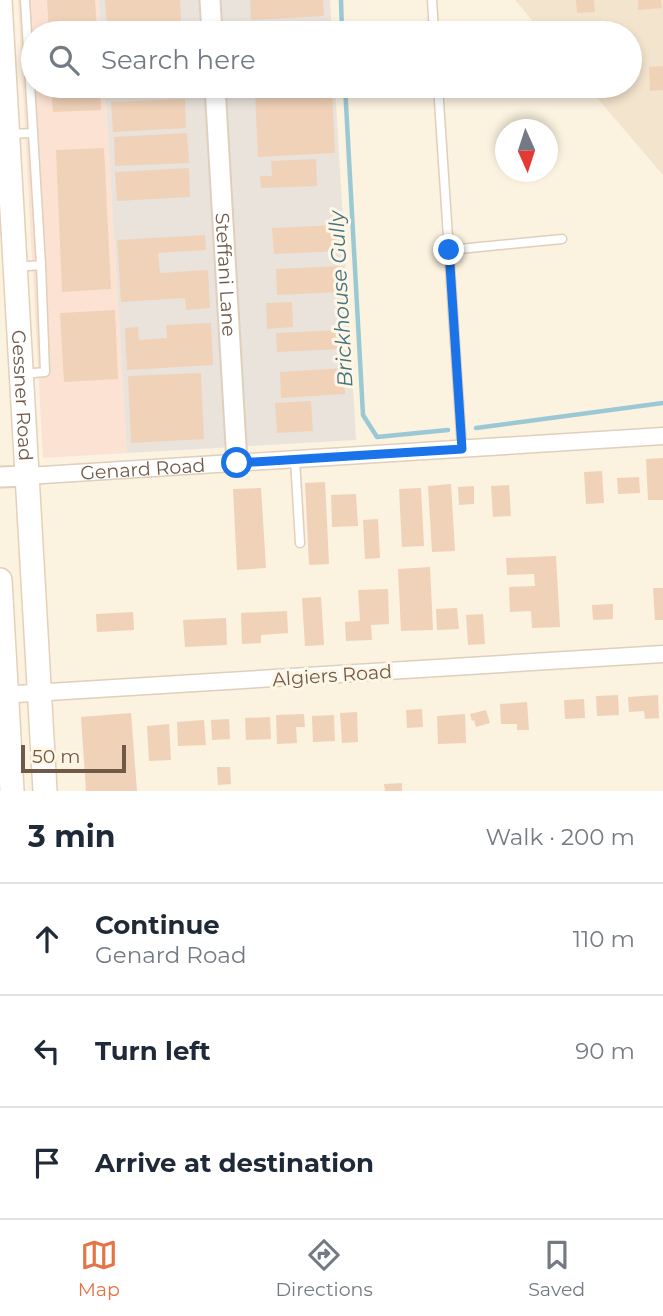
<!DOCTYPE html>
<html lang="en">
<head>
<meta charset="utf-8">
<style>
  :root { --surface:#fff; --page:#f2f2f3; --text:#1f2937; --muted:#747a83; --line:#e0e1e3; --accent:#e47446 }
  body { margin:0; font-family:Montserrat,sans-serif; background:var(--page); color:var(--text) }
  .compass { position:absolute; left:495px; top:119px; width:63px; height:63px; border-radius:50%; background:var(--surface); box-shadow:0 4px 10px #0003; rotate:177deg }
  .scale { position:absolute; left:21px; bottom:18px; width:105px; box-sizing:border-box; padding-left:7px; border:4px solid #715948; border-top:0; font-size:19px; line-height:24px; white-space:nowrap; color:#715948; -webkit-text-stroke:5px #fff6e5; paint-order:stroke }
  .stop { position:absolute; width:21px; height:21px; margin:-16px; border:5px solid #1a73e8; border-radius:50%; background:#fff }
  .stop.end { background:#1a73e8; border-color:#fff; box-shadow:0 2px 7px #0008 }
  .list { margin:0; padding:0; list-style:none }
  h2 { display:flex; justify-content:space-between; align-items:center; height:91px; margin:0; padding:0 28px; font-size:30px }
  h2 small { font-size:23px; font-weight:400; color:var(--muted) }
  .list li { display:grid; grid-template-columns:46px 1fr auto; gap:21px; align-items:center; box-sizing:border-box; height:112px; padding:0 28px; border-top:2px solid var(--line) }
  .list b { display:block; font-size:26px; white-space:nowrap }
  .list p { margin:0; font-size:23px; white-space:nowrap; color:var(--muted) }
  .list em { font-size:23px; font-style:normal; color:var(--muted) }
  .icon { flex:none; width:38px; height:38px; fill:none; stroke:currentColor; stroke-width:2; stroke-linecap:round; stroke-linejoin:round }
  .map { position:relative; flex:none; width:663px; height:791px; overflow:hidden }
  .search { position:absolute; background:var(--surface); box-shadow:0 4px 10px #0003; left:21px; right:21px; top:21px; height:77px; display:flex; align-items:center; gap:18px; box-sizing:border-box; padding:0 24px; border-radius:38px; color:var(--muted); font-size:26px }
  .sheet { height:427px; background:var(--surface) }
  nav { display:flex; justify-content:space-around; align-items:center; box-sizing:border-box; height:98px; border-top:2px solid var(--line); background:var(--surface); font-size:19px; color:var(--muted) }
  nav a { display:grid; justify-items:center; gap:4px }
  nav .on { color:var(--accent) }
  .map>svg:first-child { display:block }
</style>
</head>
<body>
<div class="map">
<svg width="663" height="791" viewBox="0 0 663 791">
  <rect width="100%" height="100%" fill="#fbf2df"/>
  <path fill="#f3e4ce" d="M515 0H663V175L587 86H630V33H543Z"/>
  <path fill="#fce2d3" d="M18 0H99L101 33H33V86H105L127 453 43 458Z"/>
  <path fill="#e9e3db" d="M99 0H330L332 33H101Z
    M105 86H335L356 440 127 453Z"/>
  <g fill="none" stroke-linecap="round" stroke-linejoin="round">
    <path stroke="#9bc8d5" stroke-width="4.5" d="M341 0 342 33
      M345 86 363 415 377 437 448 430
      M476 428 663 403"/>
  </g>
  <path fill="#f0d2b8" d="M47 0H95L97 33H49Z
    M105 0H180L181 23 107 26Z
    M250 0H323L324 16 251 20Z
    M576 0H594L595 12 577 13Z
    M638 0H661L662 8 638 10Z
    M663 66V90L650 91 649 67Z
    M51 86H100L101 110 53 112Z
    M332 89 335 153 258 157 255 93Z
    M185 99 186 128 113 132 111 102Z
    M187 133 189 163 115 166 114 137Z
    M104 148 111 289 62 292 56 150Z
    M316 159 317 186 261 188 260 176H272L271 161Z
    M189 168 190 197 117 201 115 172Z
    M337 225 339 251 274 254 272 228Z
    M205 235 206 250 158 253 160 273 208 270 210 308 186 310 185 298 121 302 117 240Z
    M340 266 341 292 277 295 276 269Z
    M292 302 293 327 267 329 266 303Z
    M115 310 118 379 64 382 60 313Z
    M211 323 213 365 127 370 125 328 138 327 139 340 167 338 166 325Z
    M341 330 342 349 277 352 276 333Z
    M344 368 345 394 281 398 280 372Z
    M201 373 204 439 131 443 128 376Z
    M311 401 313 431 277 433 275 403Z
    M663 458V500H648L646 459Z
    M602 471 604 503 586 504 584 472Z
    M639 477 640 493 618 494 617 478Z
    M325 482 329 564 309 565 305 483Z
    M451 484 455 551 432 552 428 486Z
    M509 485 511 516 493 517 491 486Z
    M474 486V504L459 505 458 487Z
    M261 488 266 568 237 570 233 489Z
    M421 488 424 546 402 547 399 489Z
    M356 494 358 526 332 527 331 495Z
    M378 519 380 558 365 559 363 520Z
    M556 556 560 627 532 628 531 611 510 612 509 587 535 586 534 574 507 575 506 558Z
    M430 567 433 630 401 631 398 569Z
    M653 588H663V620H655Z
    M388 589 389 624 371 625 372 640 346 641 345 622 360 621 358 590Z
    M321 597 324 645 305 646 302 598Z
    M613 604V619L593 620 592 605Z
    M457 608 459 629 437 630 436 609Z
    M287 611 288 633 261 635V643L242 644 241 613Z
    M133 612 134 630 97 632 96 614Z
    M483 614 485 644 468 645 466 615Z
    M226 618 227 645 185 647 183 620Z
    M618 695 619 715 597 716 596 696Z
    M658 695 659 718 645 719 644 711 629 712 628 697Z
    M584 699 585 718 565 719 564 700Z
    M527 702 529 730H517V724H501L500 704Z
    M422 709 423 727 407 728 406 710Z
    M486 710 490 723 476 727 474 720 472 721 470 714Z
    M357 712 358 742 342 743 340 713Z
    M131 713 137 791H86L81 717Z
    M304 714 305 727H296L297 743 277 744 276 715Z
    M465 714 466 743 438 744 437 716Z
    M334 715 335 741 313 742 312 716Z
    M270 717 271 739 246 740 245 718Z
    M229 719 230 739 212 740 211 720Z
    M204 720 206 745 178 746 177 722Z
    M169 724 171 760 149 761 147 726Z
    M217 767H230L231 784 218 785Z
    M402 783V791H385L384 784Z"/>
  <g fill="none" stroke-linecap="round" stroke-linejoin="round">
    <g stroke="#dfcfbc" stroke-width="11">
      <path id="service" d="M432 0 434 33
        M438 86 462 449
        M8 134 33 133
        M449 250 562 239
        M16 267 41 265
        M22 374 45 372 41 265 25 0
        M295 459 300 543"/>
    </g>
    <g stroke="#dfcfbc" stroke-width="19">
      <g id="minor">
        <path id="s1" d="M27 476 663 436"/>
        <path d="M0 695 663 654"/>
      </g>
    </g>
    <g stroke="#dfcfbc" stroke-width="23">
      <g id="tertiary">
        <path d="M210 0 212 33"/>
        <path id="s2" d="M215 86 237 463"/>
        <path d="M0 477 27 476"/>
      </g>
    </g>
    <g stroke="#e4d0ba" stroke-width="26">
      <g id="secondary">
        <path id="s3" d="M0 0 45 791"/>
        <path d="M0 580 12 791"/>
      </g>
    </g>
    <use href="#service" stroke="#fff" stroke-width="8"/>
    <use href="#minor" stroke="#fff" stroke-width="16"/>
    <use href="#tertiary" stroke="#fff" stroke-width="19"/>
    <use href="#secondary" stroke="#fff" stroke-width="23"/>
  </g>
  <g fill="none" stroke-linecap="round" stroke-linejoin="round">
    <path stroke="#1a73e8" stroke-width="9" d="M237 463 462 449 449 250"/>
  </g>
  <g text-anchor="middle" stroke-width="6" stroke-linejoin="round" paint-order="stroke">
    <g font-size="19" fill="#715948" stroke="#fff6e5">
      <text dy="7" stroke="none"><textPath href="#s2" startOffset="189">Steffani Lane</textPath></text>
      <text dy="7" stroke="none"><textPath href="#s3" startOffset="396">Gessner Road</textPath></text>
      <text dy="7" stroke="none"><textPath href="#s1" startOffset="116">Genard Road</textPath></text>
      <text transform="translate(332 675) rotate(-4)" y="7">Algiers Road</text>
    </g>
    <g font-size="21" font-style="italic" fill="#427484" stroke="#fff6e5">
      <text transform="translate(341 299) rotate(-93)" y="7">Brickhouse Gully</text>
    </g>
  </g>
</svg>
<svg class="compass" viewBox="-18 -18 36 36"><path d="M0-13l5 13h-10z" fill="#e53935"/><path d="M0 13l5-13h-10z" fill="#747a83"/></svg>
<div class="scale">50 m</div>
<div class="stop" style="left:237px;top:463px"></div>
<div class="stop end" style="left:449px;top:250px"></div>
<div class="search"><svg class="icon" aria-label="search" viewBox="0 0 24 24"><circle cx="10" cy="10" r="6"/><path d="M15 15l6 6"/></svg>Search here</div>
</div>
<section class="sheet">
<h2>3 min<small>Walk · 200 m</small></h2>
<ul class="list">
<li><svg class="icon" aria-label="ahead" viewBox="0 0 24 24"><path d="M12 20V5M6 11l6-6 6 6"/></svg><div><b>Continue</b><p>Genard Road</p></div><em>110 m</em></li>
<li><svg class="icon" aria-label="left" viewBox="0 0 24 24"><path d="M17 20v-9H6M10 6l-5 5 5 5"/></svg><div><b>Turn left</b></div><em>90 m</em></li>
<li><svg class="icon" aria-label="arrive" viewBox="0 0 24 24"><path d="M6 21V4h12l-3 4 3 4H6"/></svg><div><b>Arrive at destination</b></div></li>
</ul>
</section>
<nav>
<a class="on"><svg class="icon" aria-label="map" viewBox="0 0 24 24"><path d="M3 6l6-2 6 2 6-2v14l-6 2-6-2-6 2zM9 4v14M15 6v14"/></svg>Map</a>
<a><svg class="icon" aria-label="directions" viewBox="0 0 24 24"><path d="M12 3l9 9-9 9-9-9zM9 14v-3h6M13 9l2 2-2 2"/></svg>Directions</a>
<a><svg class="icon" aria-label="saved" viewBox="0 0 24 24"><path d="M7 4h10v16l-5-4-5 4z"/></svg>Saved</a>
</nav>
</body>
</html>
